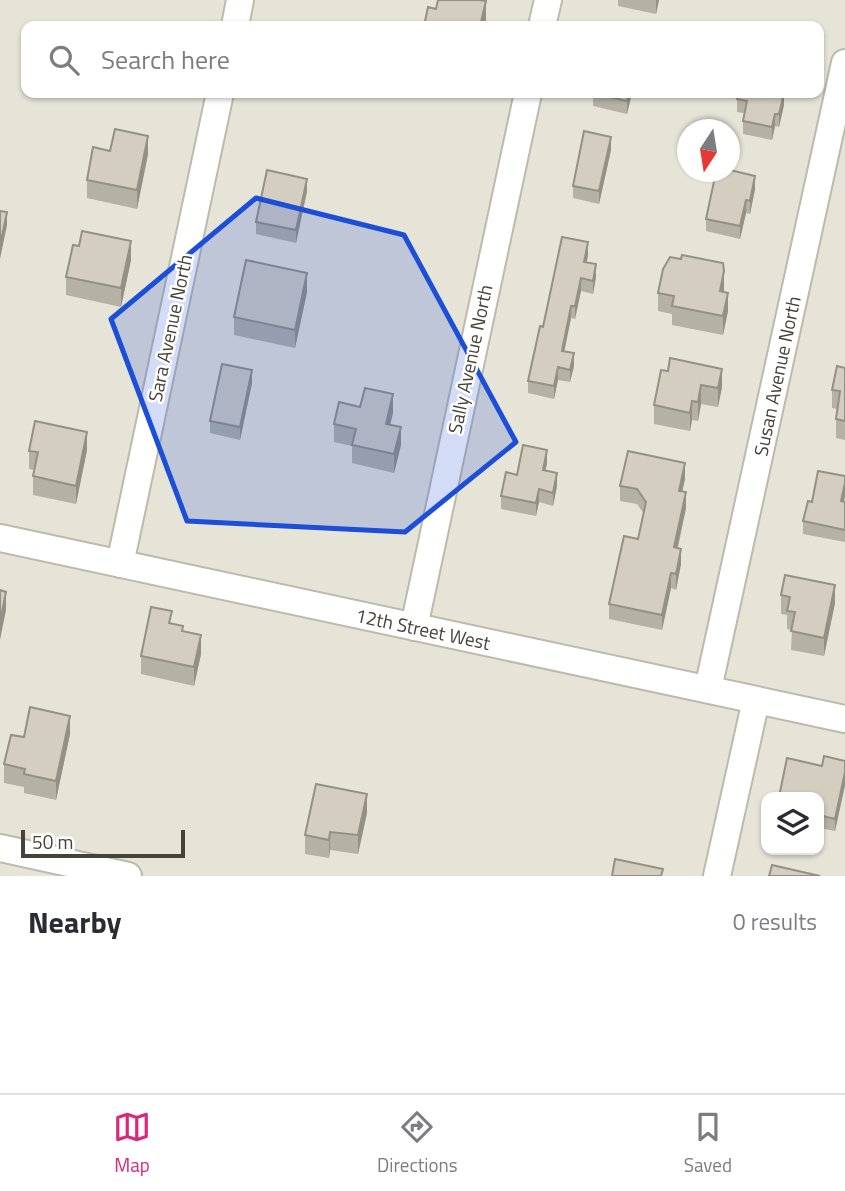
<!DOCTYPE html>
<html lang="en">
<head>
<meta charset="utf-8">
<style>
  :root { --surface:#fff; --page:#f2f2f3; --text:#2b2b33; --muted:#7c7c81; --line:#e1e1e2; --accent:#db2777 }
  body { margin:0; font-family:"Titillium Web",sans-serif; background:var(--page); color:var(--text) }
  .controls { position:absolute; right:21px; bottom:21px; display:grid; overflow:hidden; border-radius:14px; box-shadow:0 2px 5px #0004 }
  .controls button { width:63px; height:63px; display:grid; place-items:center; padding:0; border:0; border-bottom:2px solid var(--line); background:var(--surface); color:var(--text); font:35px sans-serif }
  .compass { position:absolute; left:677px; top:119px; width:63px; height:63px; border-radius:50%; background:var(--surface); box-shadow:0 2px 5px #0004; rotate:192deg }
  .scale { position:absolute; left:21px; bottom:18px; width:164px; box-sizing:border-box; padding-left:7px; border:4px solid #454238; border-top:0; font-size:19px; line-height:24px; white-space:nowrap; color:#454238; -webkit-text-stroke:5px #fff; paint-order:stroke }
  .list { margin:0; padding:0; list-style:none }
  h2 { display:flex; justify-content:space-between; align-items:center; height:91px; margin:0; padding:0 28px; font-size:30px }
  h2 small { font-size:23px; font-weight:400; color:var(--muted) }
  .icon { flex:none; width:38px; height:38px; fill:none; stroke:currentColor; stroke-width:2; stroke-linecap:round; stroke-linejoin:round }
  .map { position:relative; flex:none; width:845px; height:876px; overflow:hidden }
  .search { position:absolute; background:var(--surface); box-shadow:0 2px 5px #0004; left:21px; right:21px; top:21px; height:77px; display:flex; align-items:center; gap:18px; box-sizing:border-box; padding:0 24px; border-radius:14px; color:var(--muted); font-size:26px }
  .sheet { height:217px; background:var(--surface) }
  nav { display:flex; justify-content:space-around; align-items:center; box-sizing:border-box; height:98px; border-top:2px solid var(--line); background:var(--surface); font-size:19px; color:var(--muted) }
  nav a { display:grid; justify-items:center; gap:4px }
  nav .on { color:var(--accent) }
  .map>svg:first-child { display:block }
</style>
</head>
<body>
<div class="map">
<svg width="845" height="876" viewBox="0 0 845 876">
  <rect width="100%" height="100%" fill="#f2f1e9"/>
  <path fill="#e6e4d7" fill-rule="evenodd" d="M0 0H845V876H0ZM26 26H819V93H26ZM688 130H730V172H688ZM766 797H819V850H766Z"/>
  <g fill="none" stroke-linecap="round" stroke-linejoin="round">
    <g stroke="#bdbaac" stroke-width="30">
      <path id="minor" d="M235 26 240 0
        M542 26 548 0
        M0 538 845 719
        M120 564 220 93
        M414 627 528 93
        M708 689 845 63
        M0 848 128 876
        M717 876 756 700"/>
    </g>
    <use href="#minor" stroke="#fff" stroke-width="26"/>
  </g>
  <path fill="#b5b1a4" d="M618 0H659L656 14 618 6Z
    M593 93H632L627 114 593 106Z
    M737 99 784 105 779 127 775 126 772 140 743 134V121L744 113 737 112Z
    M611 150 599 204 573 198V186Z
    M110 151 148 154 137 209 87 198V180Z
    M755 189 750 214 746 213 740 239 706 231V219Z
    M307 191 296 243 256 234V222Z
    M588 255 587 262 596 277 593 294 581 291 575 319 571 318 564 351 574 366 570 382 558 380 554 399 528 393V381L543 327Z
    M131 260 121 307 66 295V277Z
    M724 289 728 311 723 335 672 325V314L658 311V293Z
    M307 292 295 348 234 335V317Z
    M845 368V440L836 438V419L837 409 832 408V390Z
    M661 370 722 387 718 407 701 404 698 421 692 420 690 431 654 424V405Z
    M252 383 240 440 210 433V421Z
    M360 407 393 413 390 424 401 445 394 473 352 463V446L334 442V424Z
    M87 450 76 504 33 495V476L34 470 29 469V451Z
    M547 463 545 471 557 486 553 506 539 502 536 516 501 509V496L517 475Z
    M845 476V496L844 502H845V542L803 534V521L812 502Z
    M685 479 682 492 686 508 678 548 681 564 676 590 671 588 662 630 609 619V604L638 539 644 514 637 504 620 501V486Z
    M781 595 835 603 824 656 791 650 792 630 787 629V615L781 614Z
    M172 623 201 654 194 686 141 674V656Z
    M70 734 56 800 24 793V787L4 783V764L24 737Z
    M845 761V785L835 831 819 828V797Z
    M367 813 358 854 330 850 329 858 305 854V835Z"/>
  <path fill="#949086" d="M656 0H659L656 14Z
    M486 1V20L484 26H480Z
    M629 93H632L627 114V101Z
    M784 93V105L779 127V114Z
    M775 114V126L772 140V127Z
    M148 136V154L137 209V190Z
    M611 137V150L599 204V191Z
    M755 176V189L750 214V201Z
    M307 179V191L296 243V230Z
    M746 200V213L740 239V226Z
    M7 212V225L0 259V246Z
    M131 241V260L121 307V288Z
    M588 242V255L584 274V262Z
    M596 264V277L593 294V281Z
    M724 271V289L720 309V291Z
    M307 273V292L295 348V330Z
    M581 278V291L575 319V306Z
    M728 293V311L723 335V316Z
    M571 306V318L562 363V351Z
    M574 353V366L570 382V370Z
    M558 367V380L554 399V386Z
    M722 369V387L718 407V388Z
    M252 370V383L240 440V427Z
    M701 385V404L698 421V402Z
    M393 394V413L386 442V424Z
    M692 401V420L690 431V413Z
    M401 427V445L394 473V454Z
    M87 432V450L76 504V486Z
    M547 450V463L543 483V470Z
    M685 463V479L679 506V491Z
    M557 473V486L553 506V493Z
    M845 483V496L841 514V501Z
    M539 489V502L536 516V503Z
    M686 492V508L674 562V547Z
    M681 549V564L676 590V574Z
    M671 573V588L662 630V615Z
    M835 585V603L824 656V638Z
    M6 592V610L0 640V622Z
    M201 635V654L194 686V667Z
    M70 716V734L56 800V781Z
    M845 772V785L835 831V819Z
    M367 794V813L358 854V835Z
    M330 832V850L329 858V840Z"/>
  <path fill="#d3cebf" stroke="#949086" stroke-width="2" d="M438 0H479L486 1 480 26H424L428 7 436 9Z
    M593 93H629L627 101Z
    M738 93H784L779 114H775L772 127 743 121 747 101 737 99Z
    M115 129 148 136 137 190 87 180 93 147 110 151Z
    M584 131 611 137 599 191 573 186Z
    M267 170 307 179 296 230 256 222Z
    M730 170 755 176 750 201 746 200 740 226 706 219 716 172H730Z
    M0 211 7 212 0 246Z
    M82 231 131 241 121 288 66 277 73 245 79 246Z
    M562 237 588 242 584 262 596 264 593 281 581 278 575 306H571L562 351 574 353 570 370 558 367 554 386 528 381 540 326 543 327Z
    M682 255 723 263 724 271 720 291 728 293 723 316 672 306 674 296 658 293 663 269 670 257 681 259Z
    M246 260 307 273 295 330 234 317Z
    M670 358 722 369 718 388 701 385 698 402 692 401 690 413 654 405 661 370 668 371Z
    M222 364 252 370 240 427 210 421Z
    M837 366 845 368V421L836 419 840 391 832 390Z
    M365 388 393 394 386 424 401 427 394 454 352 445 356 429 334 424 339 402 360 407Z
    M35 421 87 432 76 486 33 476 38 452 29 451Z
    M523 445 547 450 543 470 557 473 553 493 539 489 536 503 501 496 506 472 517 475Z
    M628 451 685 463 679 491 686 492 674 547 681 549 676 574 671 573 662 615 609 604 624 536 638 539 646 502 637 489 620 486Z
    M818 471 845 476V483L841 501 845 502V530L803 521 808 501 812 502Z
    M785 575 835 585 824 638 791 631 795 612 787 611 790 597 781 595Z
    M0 590 6 592 0 622Z
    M151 607 172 611 169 623 183 626 182 631 201 635 194 667 141 656Z
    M30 707 70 716 56 781 24 774 25 769 4 764 11 735 24 737Z
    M824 756 845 761V772L835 819 819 815V797H779L787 758 822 766Z
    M316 784 367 794 358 835 330 832 329 840 305 835Z
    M615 859 663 869 661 876H612Z
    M772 865 820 876H769Z"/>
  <path fill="#1d4ed8" fill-opacity="0.2" stroke="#1d4ed8" stroke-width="5" stroke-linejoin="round" d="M256 198 404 235 516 442 405 532 187 521 111 319Z"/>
  <g text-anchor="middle" stroke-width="5" stroke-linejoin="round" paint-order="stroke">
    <g font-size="19" fill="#454238" stroke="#fff">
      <text transform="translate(170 328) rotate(-78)" y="7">Sara Avenue North</text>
      <text transform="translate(470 359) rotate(-78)" y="7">Sally Avenue North</text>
      <text transform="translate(777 376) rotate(-78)" y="7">Susan Avenue North</text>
      <text transform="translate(423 629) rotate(12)" y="7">12th Street West</text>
    </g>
  </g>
</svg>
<div class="controls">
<button><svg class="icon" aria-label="layers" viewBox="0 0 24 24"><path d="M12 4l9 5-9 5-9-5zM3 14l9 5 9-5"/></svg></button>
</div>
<svg class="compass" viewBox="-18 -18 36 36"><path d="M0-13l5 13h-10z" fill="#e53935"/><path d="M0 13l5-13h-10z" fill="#7c7c81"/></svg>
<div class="scale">50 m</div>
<div class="search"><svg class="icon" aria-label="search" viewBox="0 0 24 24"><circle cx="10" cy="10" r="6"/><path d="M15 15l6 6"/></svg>Search here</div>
</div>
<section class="sheet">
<h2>Nearby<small>0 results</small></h2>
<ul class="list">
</ul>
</section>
<nav>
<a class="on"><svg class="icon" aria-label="map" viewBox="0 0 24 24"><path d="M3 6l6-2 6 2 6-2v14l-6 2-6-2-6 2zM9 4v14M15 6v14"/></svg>Map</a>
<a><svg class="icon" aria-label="directions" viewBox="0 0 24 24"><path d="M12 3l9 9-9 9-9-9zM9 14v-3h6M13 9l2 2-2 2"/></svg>Directions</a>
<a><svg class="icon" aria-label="saved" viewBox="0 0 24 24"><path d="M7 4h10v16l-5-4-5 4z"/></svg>Saved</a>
</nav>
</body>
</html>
